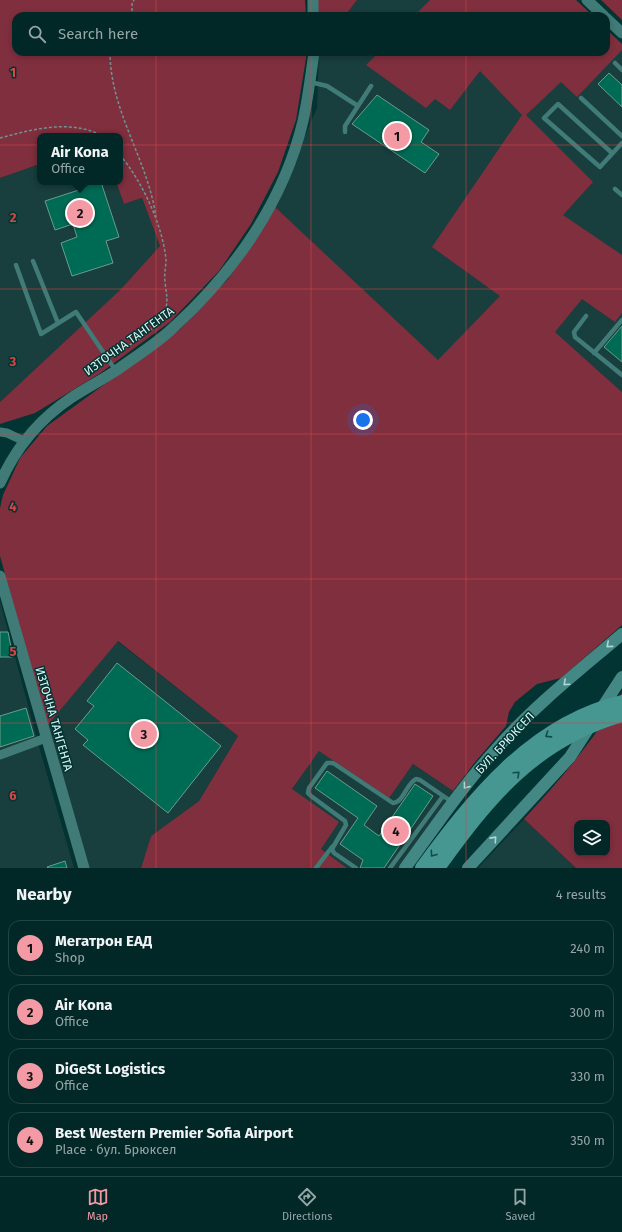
<!DOCTYPE html>
<html lang="en">
<head>
<meta charset="utf-8">
<style>
  :root { --surface:#012726; --page:#0f3332; --text:#f1f3f6; --muted:#96a5a7; --line:#234443; --accent:#f49aa5 }
  body { margin:0; font-family:"Fira Sans",sans-serif; background:var(--page); color:var(--text) }
  .controls { position:absolute; right:12px; bottom:12px; display:grid; overflow:hidden; border-radius:8px; box-shadow:0 2px 6px #0003 }
  .controls button { width:36px; height:36px; display:grid; place-items:center; padding:0; border:0; border-bottom:1px solid var(--line); background:var(--surface); color:var(--text); font:20px sans-serif }
  .you { position:absolute; left:363px; top:420px; width:14px; height:14px; margin:-10px; border:3px solid #fff; border-radius:50%; background:#1a73e8; box-shadow:0 0 0 6px #1a73e833 }
  .badge { display:grid; place-items:center; width:26px; height:26px; border-radius:50%; background:var(--accent); color:#111; font-size:13px; font-weight:700 }
  .pin { position:absolute; translate:-50% -50%; border:2px solid #fff; box-shadow:0 1px 4px #0006 }
  .popup { position:absolute; left:37px; top:133px; width:86px; height:52px; box-sizing:border-box; display:grid; place-content:center; border-radius:8px; background:var(--surface); filter:drop-shadow(0 1px 3px #0005); font-size:13px; white-space:nowrap; color:var(--muted) }
  .popup b { font-size:15px; color:var(--text) }
  .popup::after { content:''; position:absolute; left:50%; top:100%; margin-left:-8px; border:8px solid transparent; border-top-color:var(--surface) }
  .list { margin:0; padding:0; list-style:none }
  h2 { display:flex; justify-content:space-between; align-items:center; height:52px; margin:0; padding:0 16px; font-size:17px }
  h2 small { font-size:13px; font-weight:400; color:var(--muted) }
  .list li { display:grid; grid-template-columns:26px 1fr auto; gap:12px; align-items:center; box-sizing:border-box; height:56px; margin:0 8px 8px; padding:0 8px; border:1px solid var(--line); border-radius:12px }
  .list b { display:block; font-size:15px; white-space:nowrap }
  .list p { margin:0; font-size:13px; white-space:nowrap; color:var(--muted) }
  .list em { font-size:13px; font-style:normal; color:var(--muted) }
  .icon { flex:none; width:22px; height:22px; fill:none; stroke:currentColor; stroke-width:2; stroke-linecap:round; stroke-linejoin:round }
  .map { position:relative; flex:none; width:622px; height:868px; overflow:hidden }
  .search { position:absolute; background:var(--surface); box-shadow:0 2px 6px #0003; left:12px; right:12px; top:12px; height:44px; display:flex; align-items:center; gap:10px; box-sizing:border-box; padding:0 14px; border-radius:12px; color:var(--muted); font-size:15px }
  .sheet { height:308px; background:var(--surface) }
  nav { display:flex; justify-content:space-around; align-items:center; box-sizing:border-box; height:56px; border-top:1px solid var(--line); background:var(--surface); font-size:11px; color:var(--muted) }
  nav a { display:grid; justify-items:center; gap:2px }
  nav .on { color:var(--accent) }
  .map>svg:first-child { display:block }
</style>
</head>
<body>
<div class="map">
<svg width="622" height="868" viewBox="0 0 622 868">
  <rect width="100%" height="100%" fill="#013432"/>
  <path fill="#183e3d" d="M357 0H576L593 16H345Z
    M606 29 622 44V392L555 332 437 361 274 206 317 108 319 52H606Z
    M40 164V182H116L124 204 142 198 160 246 120 290 0 402V178Z
    M0 601 40 750 74 868H0Z
    M117 641 238 736 199 801 151 836 141 868H89L47 726Z
    M319 750 388 798 413 764 453 791 402 868H347L321 849 292 789Z
    M524 819 576 868H478Z"/>
  <path fill="#802f3e" fill-rule="evenodd" d="M0 0H305L306 16H16V52H307L296 120 278 172 251 224 219 271 170 322 99 374 35 413 0 424V402L120 290 160 246 142 198 124 204 116 182H120V136H40V164L0 178Z
    M318 0H357L345 16H318Z
    M430 0H576L593 16H414Z
    M601 0H622V20Z
    M606 29 622 44V50L577 97 561 82 526 115 593 182 563 215 622 255V313L615 322 582 299 555 332 622 392V625L561 678 537 684 515 702 509 712 506 726 476 761 453 791 413 764 389 798 319 751 292 789 339 822 321 849 347 868H141L151 836 199 801 238 736 118 641 47 726 0 556V508L3 495 20 458 47 426 178 331 228 279 261 231 274 206 438 360 500 296 432 247 522 115 480 71 450 110 435 99 426 108 366 65 379 52H606Z
    M622 693V868H576L524 819C561 779 594 740 622 693ZM577 823H607V853H577Z"/>
  <path fill="#006b54" stroke="#699d8c" d="M609 73 622 85V107L598 84Z
    M377 95 429 130 421 142 439 154 425 173 352 124Z
    M83 182H101L119 237 106 241 113 263 72 276 61 243 77 237 73 224 55 230 45 201 85 188Z
    M622 326V362L604 347Z
    M0 632H8L13 657H0Z
    M117 663 221 746 168 813 83 745 88 740 75 729 94 706 87 701Z
    M26 708 34 736 0 747V716Z
    M327 771 377 806 364 825 379 836 415 784 433 796 384 868H360L363 860 340 844 358 818 315 788Z
    M65 861 67 868H48L47 867Z"/>
  <g fill="none" stroke-linecap="round" stroke-linejoin="round">
    <path stroke="#6c9593" stroke-width="1.5" stroke-dasharray="3 2" stroke-linecap="butt" d="M132 16V4L134 0
      M110 52C110 111 148 160 156 217
      M0 138C33 129 71 119 103 136
      M113 357C129 344 151 334 162 317 170 304 166 294 165 281 164 274 166 267 166 260 163 226 142 181 120 155"/>
    <path stroke="#407b78" stroke-width="4.5" d="M615 63 622 70
      M310 82 327 86 358 106
      M581 98 622 136
      M345 132V126L371 86
      M612 153 558 104 544 118 600 167 622 143
      M615 189 622 195
      M33 261 58 323
      M16 265 41 334 76 312 116 371
      M586 316 574 332 575 337 622 375
      M594 353 622 320
      M316 868 332 847
      M356 868 334 853 332 849 346 825 345 821 311 796 308 793 309 788 327 763H333L393 803C404 802 406 784 416 779L420 780 452 802
      M390 868 443 796"/>
    <path stroke="#407b78" stroke-width="9" d="M0 432 7 433 24 441
      M0 755 46 738"/>
    <path stroke="#407b78" stroke-width="11" d="M313 0V16
      M587 0 604 16
      M606 18 622 33
      M0 483C16 447 38 420 71 398 86 388 102 380 117 370 136 356 158 343 175 326 235 271 284 201 303 121 308 98 311 75 314 52
      M0 576 84 868"/>
    <path stroke="#438885" stroke-width="12" d="M405 868C435 827 464 784 498 747 535 705 580 670 622 634
      M468 868 570 757 622 677"/>
    <path stroke="#469692" stroke-width="14" d="M422 868C474 797 533 723 622 702
      M438 868C490 796 534 741 622 715"/>
  </g>
  <defs><path id="oneway-chevron" d="M-2-3.5L2.5 0L-2 3.5" fill="none" stroke-width="1.6" stroke-linecap="round" stroke-linejoin="round"/></defs>
  <g stroke="#add6d4">
    <use href="#oneway-chevron" transform="translate(609 645) rotate(139)"/>
    <use href="#oneway-chevron" transform="translate(566 683) rotate(138)"/>
    <use href="#oneway-chevron" transform="translate(466 786) rotate(127)"/>
    <use href="#oneway-chevron" transform="translate(494 839) rotate(-48)"/>
  </g>
  <g stroke="#124c4a">
    <use href="#oneway-chevron" transform="translate(548 735) rotate(147)"/>
    <use href="#oneway-chevron" transform="translate(517 774) rotate(-43)"/>
    <use href="#oneway-chevron" transform="translate(433 854) rotate(126)"/>
  </g>
  <path fill="none" stroke="#d74747" stroke-width="1" stroke-opacity="0.55" d="M156 0V16M311 0V16M466 0V16M156 52V868M311 52V868M466 52V868M0 145H622M0 289H622M0 434H622M0 579H622M0 723H622"/>
  <g text-anchor="middle" stroke-width="3" stroke-linejoin="round" paint-order="stroke">
    <g font-size="12" fill="#daf8f6" stroke="#013432">
      <text transform="translate(129 341) rotate(-36)" y="4">ИЗТОЧНА ТАНГЕНТА</text>
      <text transform="translate(54 719) rotate(74)" y="4">ИЗТОЧНА ТАНГЕНТА</text>
      <text transform="translate(505 743) rotate(-47)" y="4">БУЛ. БРЮКСЕЛ</text>
    </g>
  </g>
  <g font-size="13" text-anchor="middle" font-weight="bold" fill="#d74747" stroke="#013432" stroke-width="3" stroke-linejoin="round" paint-order="stroke">
    <text x="13" y="77">1</text>
    <text x="13" y="222">2</text>
    <text x="13" y="366">3</text>
    <text x="13" y="511">4</text>
    <text x="13" y="656">5</text>
    <text x="13" y="800">6</text>
  </g>
</svg>
<div class="controls">
<button><svg class="icon" aria-label="layers" viewBox="0 0 24 24"><path d="M12 4l9 5-9 5-9-5zM3 14l9 5 9-5"/></svg></button>
</div>
<div class="you"></div>
<div class="pin badge" style="left:397px;top:136px">1</div>
<div class="pin badge" style="left:80px;top:213px">2</div>
<div class="popup"><b>Air Kona</b>Office</div>
<div class="pin badge" style="left:144px;top:734px">3</div>
<div class="pin badge" style="left:396px;top:831px">4</div>
<div class="search"><svg class="icon" aria-label="search" viewBox="0 0 24 24"><circle cx="10" cy="10" r="6"/><path d="M15 15l6 6"/></svg>Search here</div>
</div>
<section class="sheet">
<h2>Nearby<small>4 results</small></h2>
<ul class="list">
<li><span class="badge">1</span><div><b>Мегатрон ЕАД</b><p>Shop</p></div><em>240 m</em></li>
<li><span class="badge">2</span><div><b>Air Kona</b><p>Office</p></div><em>300 m</em></li>
<li><span class="badge">3</span><div><b>DiGeSt Logistics</b><p>Office</p></div><em>330 m</em></li>
<li><span class="badge">4</span><div><b>Best Western Premier Sofia Airport</b><p>Place · бул. Брюксел</p></div><em>350 m</em></li>
</ul>
</section>
<nav>
<a class="on"><svg class="icon" aria-label="map" viewBox="0 0 24 24"><path d="M3 6l6-2 6 2 6-2v14l-6 2-6-2-6 2zM9 4v14M15 6v14"/></svg>Map</a>
<a><svg class="icon" aria-label="directions" viewBox="0 0 24 24"><path d="M12 3l9 9-9 9-9-9zM9 14v-3h6M13 9l2 2-2 2"/></svg>Directions</a>
<a><svg class="icon" aria-label="saved" viewBox="0 0 24 24"><path d="M7 4h10v16l-5-4-5 4z"/></svg>Saved</a>
</nav>
</body>
</html>
